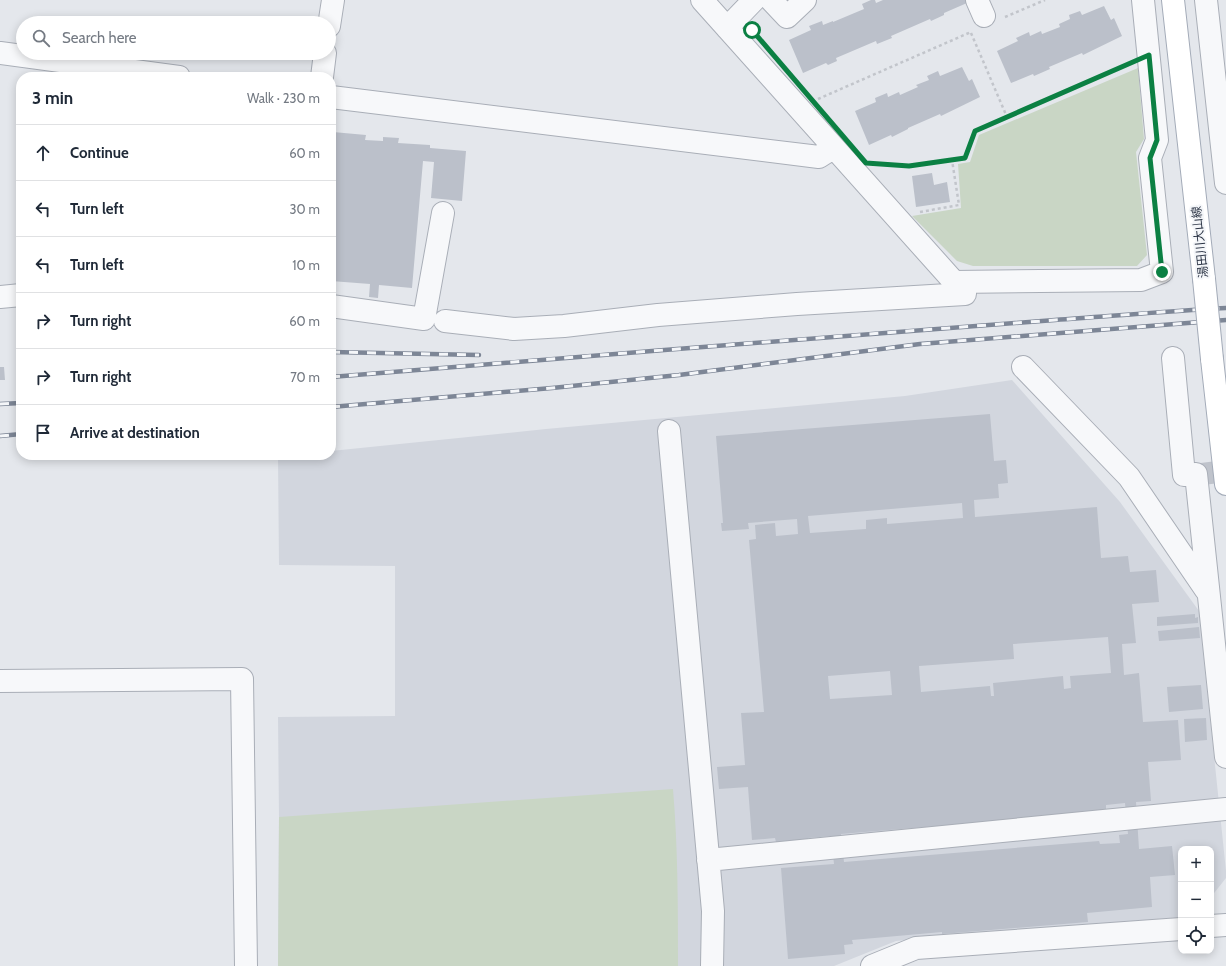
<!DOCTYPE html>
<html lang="en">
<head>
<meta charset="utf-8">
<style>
  :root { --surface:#fff; --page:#f2f2f3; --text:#1f2937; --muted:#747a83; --line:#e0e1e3 }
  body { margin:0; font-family:Cabin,"Noto Sans JP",sans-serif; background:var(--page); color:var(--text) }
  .controls { position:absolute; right:12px; bottom:12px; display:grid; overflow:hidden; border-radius:8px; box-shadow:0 2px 10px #0003 }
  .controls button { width:36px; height:36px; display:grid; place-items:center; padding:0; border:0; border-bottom:1px solid var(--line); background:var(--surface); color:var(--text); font:20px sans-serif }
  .stop { position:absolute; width:12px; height:12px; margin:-9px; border:3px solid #0b8043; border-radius:50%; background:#fff }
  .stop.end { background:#0b8043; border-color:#fff; box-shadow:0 1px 4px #0008 }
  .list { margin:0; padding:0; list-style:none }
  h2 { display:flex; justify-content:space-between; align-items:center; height:52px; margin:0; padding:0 16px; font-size:17px }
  h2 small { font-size:13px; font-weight:400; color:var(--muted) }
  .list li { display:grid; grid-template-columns:26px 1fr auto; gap:12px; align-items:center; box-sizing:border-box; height:56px; padding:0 16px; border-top:1px solid var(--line) }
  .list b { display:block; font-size:15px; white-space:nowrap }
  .list em { font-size:13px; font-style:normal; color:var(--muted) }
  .icon { flex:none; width:22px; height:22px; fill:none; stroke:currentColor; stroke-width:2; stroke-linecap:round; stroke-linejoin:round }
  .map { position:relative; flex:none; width:1226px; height:966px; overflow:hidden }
  .search { position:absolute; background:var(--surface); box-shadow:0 2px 10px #0003; left:16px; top:16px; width:320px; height:44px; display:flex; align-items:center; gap:10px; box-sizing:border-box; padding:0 14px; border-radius:22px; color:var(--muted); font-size:15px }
  .panel { position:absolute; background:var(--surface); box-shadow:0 2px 10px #0003; left:16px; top:72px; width:320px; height:388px; border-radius:16px }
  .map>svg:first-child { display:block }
</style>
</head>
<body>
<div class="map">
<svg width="1226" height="966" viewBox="0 0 1226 966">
  <rect width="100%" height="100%" fill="#e4e7ec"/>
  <path fill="#d2d6de" d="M1012 380 1120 502 1199 611 1226 871V878L1211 897V849H1181V917L896 941 834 966H278L279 817 278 717 395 716V566L279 565 278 457 293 455H331V451L546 429 905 396Z"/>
  <path fill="#c9d6c5" d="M1138 68 1144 139 1136 152 1147 255 1137 266H973L957 261 912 216 961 208 958 164 970 162 979 135Z
    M673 789C678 848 678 907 678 966H278L279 817Z"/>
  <path fill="#bbc0ca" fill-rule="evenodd" d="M871 0H875L876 3 883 0H966L967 3 944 13V15L931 21 930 19 891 36 892 38 877 44 876 41 836 58 837 61 828 65 826 63 803 73 789 40 811 30 809 26 822 21 823 25 833 21V22L864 9 862 4Z
    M1104 6 1111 20 1114 18 1122 36 1083 55 1082 53 1049 67 1050 69 1034 76 1033 74 1011 83 997 51 1018 41 1016 38 1029 32 1030 36 1041 31 1042 34 1060 27 1059 24 1070 19 1069 15 1080 11 1082 15Z
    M962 67 969 81 972 79 980 97 941 116 940 114 908 128V129L892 137 891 135 869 145 855 111 876 102 875 98 887 93 888 97 899 92 900 95 918 87 916 85 929 80 927 76 938 71 940 76Z
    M333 132 366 135 365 140 383 141V137L399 138 398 143 430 145V148L466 151 462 201 431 198 434 162 423 161 412 288 379 285 378 298 369 297 370 284 331 281V136H333Z
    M932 173 934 185 947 182 950 202 916 207 912 176Z
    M0 367H4L5 380H0Z
    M990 414 994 461 1006 460 1008 483 998 484 999 498 974 500 975 517 1097 507 1101 558 1128 556 1130 572 1156 570 1159 602 1132 604 1136 643 1122 644 1124 675 1139 673 1143 722 1178 720 1181 760 1148 762 1151 801 1136 802 1139 849 1172 846 1175 875 1150 877 1152 907 1087 913 1088 922 942 934V932L852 940 853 944 844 945 845 954 788 959 781 868 834 864 831 836 808 838V846L779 848 778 842H776L775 838 752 840 748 787 719 789 717 767 745 765 741 713 764 712 749 540 756 539 755 525 775 523 776 536 798 534 797 519 748 523 749 529 722 531 721 523H723L716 436ZM962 503 963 518 887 524V518L866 520V529L810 533 808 516ZM1108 637 1111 673 1070 676 1071 688 1064 689 1063 676 993 683 994 696H991L990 686 921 692 919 666 1014 659 1013 644ZM890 671 892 695 830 699 828 676ZM1125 803 1128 834 1119 835 1120 843 1100 844 1099 841 844 862 841 834 1106 812V805Z
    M1195 614V618L1198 617V623L1157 626V617Z
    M1199 627 1200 638 1159 641 1158 631Z
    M1201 685 1203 709 1169 712 1167 687Z
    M1206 718 1207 740 1185 742 1184 719Z"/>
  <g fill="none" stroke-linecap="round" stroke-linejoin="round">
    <path stroke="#bfc3cb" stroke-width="22" stroke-dasharray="22 11" stroke-linecap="butt" d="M1202 474 1226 471"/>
    <g stroke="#a9aeb7" stroke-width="24">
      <path id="minor" d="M702 0 964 293
        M771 0 787 17 805 0
        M977 0 984 16
        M1206 0 1226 183
        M329 26 333 0
        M727 28 754 0
        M0 53 179 77
        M322 77 325 53
        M331 97 819 157 833 148
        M954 282 1141 280 1162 272 1150 158 1157 140 1143 0
        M0 297 21 295
        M331 306 424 319 443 213
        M445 321 514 329 564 326 658 315 797 304 965 294
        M1173 358 1184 475 1196 474 1226 757
        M1023 367 1129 477 1206 590
        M669 431 713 911 712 966
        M0 681 242 679 246 966
        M708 860 1226 809
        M1211 926 1226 925
        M872 966 916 948 1181 929"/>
    </g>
    <g stroke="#a3abb8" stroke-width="24">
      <path id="major" d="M1173 0 1204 279
        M1212 359 1226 484"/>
    </g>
    <path stroke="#c2c5cb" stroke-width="2.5" stroke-dasharray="3 3" stroke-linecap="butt" d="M1005 17 1045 0
      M971 33 1007 117
      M818 99 971 32
      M879 164 909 166 965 158 975 131 1129 64
      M920 212 959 205 952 160"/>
    <use href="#minor" stroke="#f7f8fa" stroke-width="22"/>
    <use href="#major" stroke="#fff" stroke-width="22"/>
    <g stroke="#7d8696" stroke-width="4.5">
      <path id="rail" d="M331 352 479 355
        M331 377C572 357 814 338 1055 320 1112 316 1169 311 1226 308
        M0 404 21 403
        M331 407 552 388 679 375 920 344 1226 320
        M0 436 21 434"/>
    </g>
    <use href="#rail" stroke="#f4f6f9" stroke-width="3" stroke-dasharray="9" stroke-linecap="butt"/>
    <g stroke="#a3abb8" stroke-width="24" stroke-linecap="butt">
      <path id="major-bridge" d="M1204 279 1212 359"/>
    </g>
    <use href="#major-bridge" stroke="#fff" stroke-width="22"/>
  </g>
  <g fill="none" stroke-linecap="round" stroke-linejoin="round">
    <path stroke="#0b8043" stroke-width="5" d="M752 30 866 163 909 166 965 158 975 131 1149 55 1157 140 1150 158 1162 272"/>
  </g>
  <g text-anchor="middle" stroke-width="4" stroke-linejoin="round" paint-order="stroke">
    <g font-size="12" fill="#2b3445" stroke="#f4f6f9">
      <text transform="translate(1200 242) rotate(-96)" y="4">湯田川大山線</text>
    </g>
  </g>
</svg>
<div class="controls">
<button>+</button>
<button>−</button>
<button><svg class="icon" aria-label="locate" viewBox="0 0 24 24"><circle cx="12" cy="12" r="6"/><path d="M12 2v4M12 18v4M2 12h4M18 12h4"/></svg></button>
</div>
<div class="stop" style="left:752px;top:30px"></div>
<div class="stop end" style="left:1162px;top:272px"></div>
<div class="search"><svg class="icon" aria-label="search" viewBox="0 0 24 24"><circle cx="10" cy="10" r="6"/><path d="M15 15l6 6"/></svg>Search here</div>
<section class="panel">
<h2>3 min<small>Walk · 230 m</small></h2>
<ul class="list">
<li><svg class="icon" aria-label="ahead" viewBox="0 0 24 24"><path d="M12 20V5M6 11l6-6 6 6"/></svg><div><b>Continue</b></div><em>60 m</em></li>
<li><svg class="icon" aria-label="left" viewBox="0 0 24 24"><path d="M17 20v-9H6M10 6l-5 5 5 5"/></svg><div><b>Turn left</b></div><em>30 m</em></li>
<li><svg class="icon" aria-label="left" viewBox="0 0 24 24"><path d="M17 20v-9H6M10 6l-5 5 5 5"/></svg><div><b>Turn left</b></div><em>10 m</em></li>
<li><svg class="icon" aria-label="right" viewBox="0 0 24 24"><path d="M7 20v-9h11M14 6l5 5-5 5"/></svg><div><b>Turn right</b></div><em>60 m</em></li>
<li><svg class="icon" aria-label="right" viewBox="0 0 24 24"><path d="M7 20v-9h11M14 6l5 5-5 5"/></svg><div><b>Turn right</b></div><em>70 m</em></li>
<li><svg class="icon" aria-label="arrive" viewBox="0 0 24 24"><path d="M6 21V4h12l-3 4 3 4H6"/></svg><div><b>Arrive at destination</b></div></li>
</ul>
</section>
</div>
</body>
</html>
